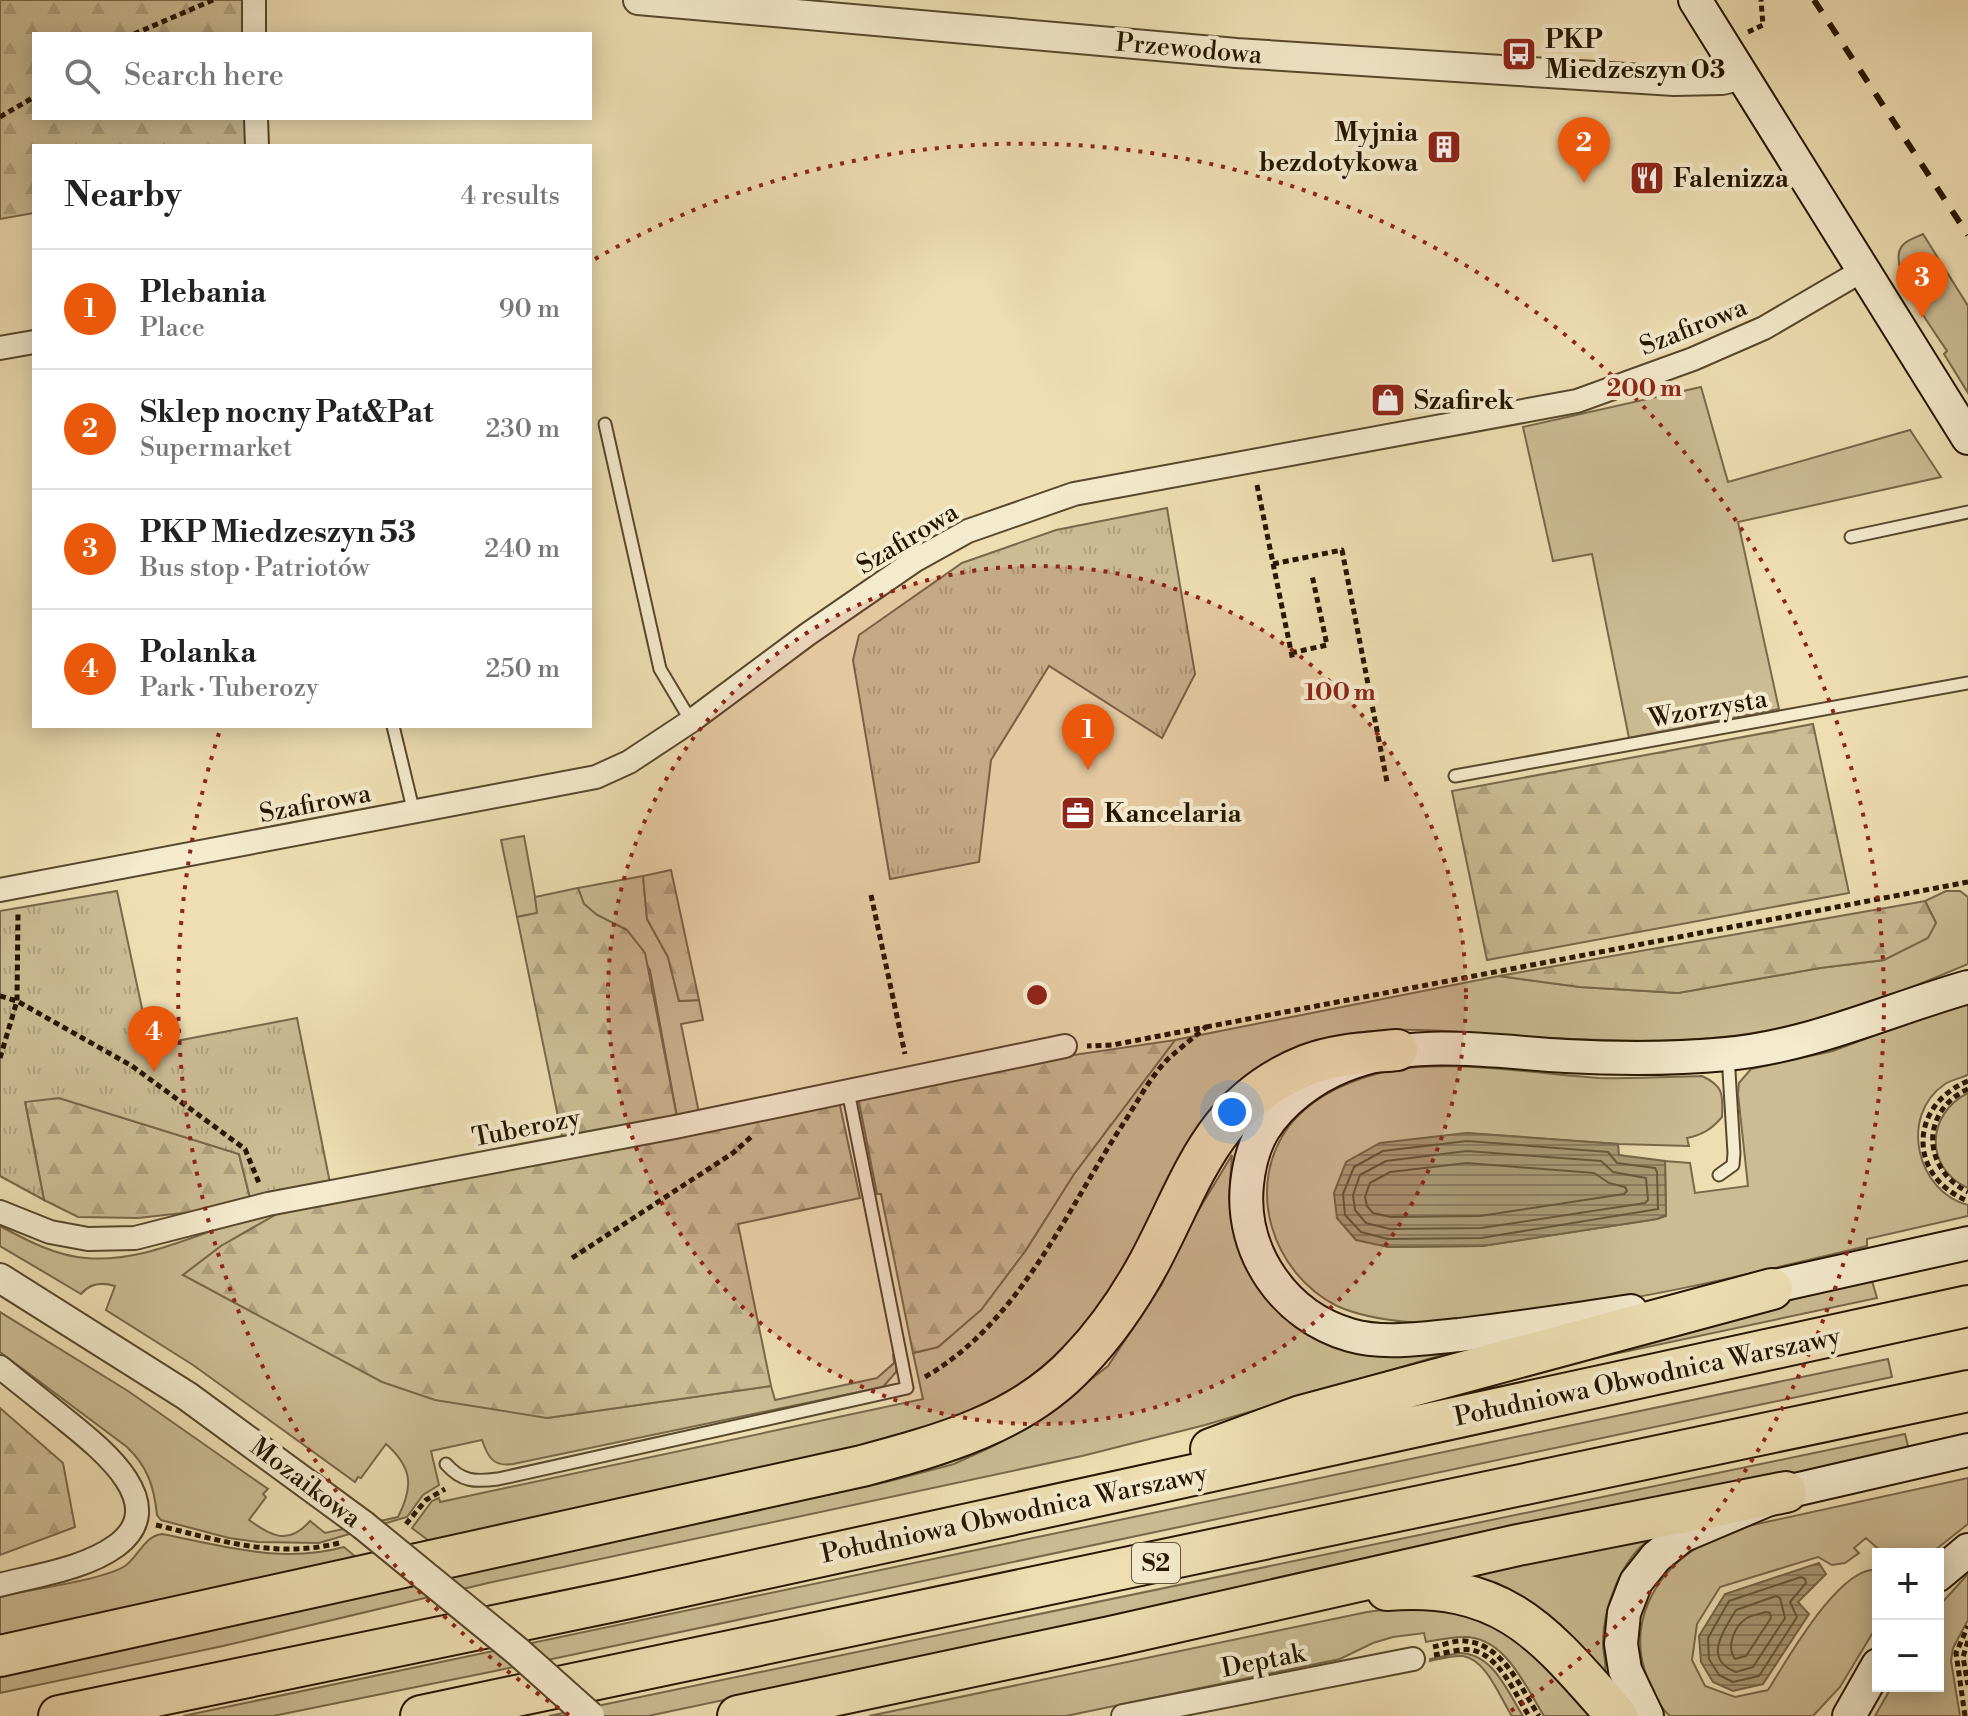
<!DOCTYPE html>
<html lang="en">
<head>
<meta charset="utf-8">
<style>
  :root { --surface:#fff; --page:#f6f6f6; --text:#222; --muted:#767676; --line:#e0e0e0; --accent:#ea580c }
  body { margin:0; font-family:"Libre Bodoni",serif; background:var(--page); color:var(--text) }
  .controls { position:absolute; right:24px; bottom:24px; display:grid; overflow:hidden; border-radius:0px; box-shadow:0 4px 20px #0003 }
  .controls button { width:72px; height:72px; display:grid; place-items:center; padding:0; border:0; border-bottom:2px solid var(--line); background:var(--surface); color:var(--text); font:40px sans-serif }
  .you { position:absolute; left:1232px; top:1112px; width:28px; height:28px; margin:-20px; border:6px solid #fff; border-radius:50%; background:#1a73e8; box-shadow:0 0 0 12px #1a73e833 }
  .badge { display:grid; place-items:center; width:52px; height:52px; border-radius:50%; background:var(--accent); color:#fff; font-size:26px; font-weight:700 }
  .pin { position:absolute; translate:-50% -66px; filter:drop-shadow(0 2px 4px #0008) }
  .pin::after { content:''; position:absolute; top:42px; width:28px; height:24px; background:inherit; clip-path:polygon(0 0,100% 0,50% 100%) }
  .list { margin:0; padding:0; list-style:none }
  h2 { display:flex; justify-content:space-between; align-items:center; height:104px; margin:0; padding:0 32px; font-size:34px }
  h2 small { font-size:26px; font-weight:400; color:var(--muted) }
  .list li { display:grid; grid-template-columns:52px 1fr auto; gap:24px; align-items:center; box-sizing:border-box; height:120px; padding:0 32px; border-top:2px solid var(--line) }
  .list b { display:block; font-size:30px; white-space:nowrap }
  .list p { margin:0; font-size:26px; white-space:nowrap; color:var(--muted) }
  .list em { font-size:26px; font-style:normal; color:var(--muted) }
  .icon { flex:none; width:44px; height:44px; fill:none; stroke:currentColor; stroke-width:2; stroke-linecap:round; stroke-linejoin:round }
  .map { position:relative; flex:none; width:1968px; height:1716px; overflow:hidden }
  .search { position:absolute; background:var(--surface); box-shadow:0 4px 20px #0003; left:32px; top:32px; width:560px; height:88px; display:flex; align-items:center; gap:20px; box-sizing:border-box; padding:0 28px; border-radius:0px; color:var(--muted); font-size:30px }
  .panel { position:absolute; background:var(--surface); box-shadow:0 4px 20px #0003; left:32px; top:144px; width:560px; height:584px; border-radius:0px }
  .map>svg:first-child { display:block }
</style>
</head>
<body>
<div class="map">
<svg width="1968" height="1716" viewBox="0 0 1968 1716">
  <defs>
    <pattern id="forest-firs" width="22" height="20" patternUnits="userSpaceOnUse" patternTransform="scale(2)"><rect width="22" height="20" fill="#ccbc94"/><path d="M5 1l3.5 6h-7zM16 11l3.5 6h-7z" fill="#afa17e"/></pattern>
    <pattern id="park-tufts" width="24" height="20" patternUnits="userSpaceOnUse" patternTransform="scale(2)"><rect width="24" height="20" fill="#ccbc94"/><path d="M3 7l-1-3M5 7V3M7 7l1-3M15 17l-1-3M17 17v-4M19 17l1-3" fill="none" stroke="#afa17e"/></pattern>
    <pattern id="water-rules" width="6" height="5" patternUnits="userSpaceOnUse" patternTransform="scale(2)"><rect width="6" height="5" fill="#aa9a75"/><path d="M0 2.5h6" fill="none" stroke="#8a7c5e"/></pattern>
  </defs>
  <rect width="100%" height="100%" fill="#eedeb2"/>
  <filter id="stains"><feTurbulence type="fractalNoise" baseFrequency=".0025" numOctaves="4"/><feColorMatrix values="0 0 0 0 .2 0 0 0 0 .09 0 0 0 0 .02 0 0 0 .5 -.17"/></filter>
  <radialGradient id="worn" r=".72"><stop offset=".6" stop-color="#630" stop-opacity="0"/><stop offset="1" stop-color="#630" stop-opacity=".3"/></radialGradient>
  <path fill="#ccbc94" stroke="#79684a" stroke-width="2" d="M1923 234 1968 306V393L1944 354 1947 351C1935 332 1885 267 1902 246 1906 240 1917 237 1923 234Z
    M1701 387 1728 482 1910 430 1941 477 1738 522 1779 709 1629 738 1592 554 1553 561 1523 427Z
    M524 836 538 913 517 917 501 840Z
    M643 876 647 919 668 957 679 1001 699 1000 703 1020 681 1024 699 1113 677 1117 650 970 627 930 597 915 584 904 578 888Z
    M1946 891H1960L1968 897V964C1886 999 1801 1031 1712 1038 1651 1043 1591 1040 1530 1037 1442 1032 1334 1012 1259 1071 1226 1120 1193 1169 1160 1218 1117 1282 1081 1344 1015 1387 970 1417 918 1430 868 1446L429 1541 412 1528 432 1501 439 1498 440 1502 923 1399 913 1353 938 1347 981 1309 1026 1250 1074 1174 1175 1040 1499 976 1580 987 1678 993 1820 968 1884 960 1936 923 1925 901Z
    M1968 1000V1075C1961 1078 1951 1080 1945 1084 1898 1116 1917 1192 1968 1205V1216L1867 1239V1246C1751 1274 1635 1302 1517 1315 1481 1319 1444 1325 1408 1322 1386 1320 1357 1315 1337 1306 1272 1273 1244 1187 1289 1126 1310 1099 1343 1083 1376 1074 1436 1056 1535 1074 1599 1078 1633 1079 1668 1077 1702 1076 1724 1086 1723 1095 1722 1117 1712 1129 1702 1135 1687 1138L1689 1146 1618 1144 1466 1133 1388 1247 1482 1246 1657 1219 1666 1216 1665 1161 1690 1163 1695 1193 1748 1186 1738 1094 1739 1083 1751 1069 1833 1051Z
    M1968 1093V1188C1924 1168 1926 1114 1968 1093Z
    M1232 1155 1229 1197 1231 1222 1244 1257 1262 1293 1292 1320 1383 1352 1449 1353 1205 1425 1082 1456 488 1583 223 1646 0 1693V1674L886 1482 954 1464 991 1447 1029 1427 1108 1366 1162 1284 1183 1236Z
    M277 1214 221 1246 183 1275 547 1418 771 1386 775 1400 877 1378 894 1363 893 1355H897L896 1372 883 1387 513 1464C494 1467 488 1458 482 1440L431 1451 439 1485 423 1495 407 1517 319 1543 258 1542 229 1538 161 1520 157 1515C154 1487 148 1467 127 1447L0 1352V1312L128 1391 268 1489 263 1494 266 1497 249 1520C272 1536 288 1546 310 1521L325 1533 398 1517C414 1486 412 1467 386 1444L361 1478 358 1477 355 1482 193 1365 106 1310 115 1286C102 1282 90 1283 81 1294L0 1246V1226C26 1240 56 1256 86 1258 132 1262 174 1244 217 1229 237 1223 257 1219 277 1214Z
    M1872 1281 1877 1298 1436 1392 1651 1332Z
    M1888 1359 1892 1377 495 1671 273 1716H183Z
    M1905 1434 1909 1450 648 1716H549Z
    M1968 1478V1524L1930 1554H1884L1866 1538 1854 1548 1859 1553 1845 1563 1832 1565 1818 1557 1720 1587 1697 1624 1692 1660 1705 1686 1735 1697 1768 1690C1786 1662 1840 1564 1878 1570V1624L1840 1687 1813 1716H1670C1657 1705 1649 1685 1644 1668 1631 1622 1653 1578 1692 1551 1708 1539 1729 1533 1748 1526Z
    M162 1534C223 1546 282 1564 344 1547L357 1558 0 1636V1596C29 1590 103 1580 125 1566 139 1556 144 1536 162 1534Z
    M1650 1536V1539C1621 1559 1603 1609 1603 1643 1603 1654 1607 1664 1605 1675L1471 1579 1470 1573Z
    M1968 1574V1620L1953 1648 1951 1661 1960 1716H1875L1892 1686H1938V1607Z
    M1404 1607C1497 1605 1537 1655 1597 1716H1544C1525 1686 1505 1636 1463 1637 1451 1637 1438 1640 1426 1642L1424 1633 1393 1637 1373 1643 1340 1659 1066 1716H869L1367 1612Z
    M1459 1653C1493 1653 1507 1691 1523 1716H1512C1500 1698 1487 1660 1463 1656 1453 1655 1440 1659 1430 1661V1659Z"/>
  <path fill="url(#forest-firs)" stroke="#79684a" stroke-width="2" d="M0 0H243L244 34H34V118H247L248 146H34V213L0 219Z
    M1813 724 1849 893 1487 960 1452 791Z
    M671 870 699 1000 679 1001 668 957 647 919 643 876Z
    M578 888 584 904 597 915 627 930 645 953 677 1117 563 1141 517 917 537 913 535 897Z
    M1925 901 1936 923 1928 938 1884 960 1820 968 1678 993 1580 987 1499 976Z
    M1175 1040 1074 1174 1026 1250 981 1310 938 1347 913 1353 881 1194H877L858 1097 1060 1057Z
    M59 1098 239 1154 251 1202 210 1210 138 1218 78 1217 44 1200 25 1101Z
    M839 1101 860 1198 738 1224 771 1386 547 1418 435 1400 382 1382 183 1275 221 1246 277 1214Z
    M0 1408 63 1463 75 1527 0 1555Z"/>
  <path fill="url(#park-tufts)" stroke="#79684a" stroke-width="2" d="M1167 508 1195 674 1162 738 1049 666 991 760 979 862 890 879 853 660 859 635 962 563 1056 530Z
    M117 891 150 1046 297 1018 331 1188 251 1202 239 1154 59 1098 25 1102 44 1200 0 1176V911Z"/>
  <path fill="url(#water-rules)" stroke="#756546" stroke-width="2" d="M1466 1133 1618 1144 1619 1155 1665 1161 1666 1215 1657 1219 1482 1246 1388 1247 1356 1240 1337 1218 1334 1193 1346 1162 1380 1143Z
    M1819 1563 1826 1574 1798 1602 1809 1614 1763 1684 1733 1691 1713 1682 1701 1662 1699 1636 1725 1594Z"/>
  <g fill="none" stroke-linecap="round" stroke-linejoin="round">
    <path stroke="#68583a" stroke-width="2" d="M1467 1141 1608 1152 1617 1163 1655 1168 1657 1172 1658 1209 1481 1238 1388 1239 1361 1232 1345 1215 1343 1194 1354 1167 1383 1151Z
      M1467 1151 1601 1161 1613 1172 1646 1178 1648 1200 1645 1203 1481 1228 1390 1229 1366 1223 1355 1210 1353 1195 1360 1175 1386 1161Z
      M1467 1163 1594 1173 1609 1183 1625 1187 1627 1191 1624 1194 1480 1216 1391 1217 1373 1213 1367 1206 1365 1197 1370 1183 1390 1172Z
      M1801 1577 1805 1579 1806 1583 1790 1602 1797 1617 1759 1676 1733 1682 1719 1675 1709 1659 1708 1638 1729 1601Z
      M1776 1596 1780 1598 1785 1618 1753 1667 1736 1672C1702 1659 1724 1630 1736 1610Z
      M1766 1612 1770 1613 1771 1618 1746 1656 1735 1659C1726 1647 1734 1626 1747 1618 1752 1615 1760 1614 1766 1612Z"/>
    <g stroke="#58472c" stroke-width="15">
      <path id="service" d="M605 424 660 669 691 721
        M1851 537 1968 512
        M393 726 414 813
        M1455 776 1968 683
        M1719 1175 1733 1165 1734 1153 1728 1055
        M446 1464C462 1482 475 1482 498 1479L907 1388 848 1091"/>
    </g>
    <g stroke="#58472c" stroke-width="26">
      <path id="minor" d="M254 0V34
        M256 118 257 146
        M0 348 34 342
        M0 890 596 777 629 762 691 721 808 634 914 561 968 531 1074 494 1577 401 1693 359 1764 328 1865 269
        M0 1212 50 1232 88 1239 135 1238 268 1204 675 1127 1065 1046
        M0 1367C21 1384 41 1400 62 1417 95 1444 175 1503 116 1546 84 1569 37 1575 0 1585
        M1123 1716 1413 1659"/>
    </g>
    <g stroke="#58472c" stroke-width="32">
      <path id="tertiary" d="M638 0 1236 53 1674 81 1722 80 1740 76
        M0 1278 187 1396 363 1525"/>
    </g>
    <g stroke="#261500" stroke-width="36">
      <path id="secondary" d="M1695 0 1968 438
        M1748 1292 1968 1243
        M1631 1311C1574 1320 1517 1328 1459 1335 1425 1338 1384 1345 1350 1335 1284 1316 1240 1252 1247 1184 1249 1165 1254 1145 1264 1129 1282 1101 1313 1078 1343 1066 1412 1037 1494 1052 1566 1056 1619 1059 1674 1059 1727 1054 1811 1046 1888 1010 1968 987
        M1938 1575 1968 1550
        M1647 1716 1625 1670 1621 1644 1624 1613 1636 1582 1656 1557 1682 1536 1786 1492 1968 1450
        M1849 1716 1878 1665"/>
    </g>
    <g stroke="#261500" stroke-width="44">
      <path id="motorway" d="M1211 1449 1301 1416 1772 1289
        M1387 1590C1506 1581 1545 1635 1617 1716
        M0 1656 862 1466C940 1445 1022 1423 1078 1362 1106 1333 1130 1298 1149 1263 1193 1181 1211 1103 1307 1065 1335 1054 1367 1053 1397 1050
        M59 1716 629 1598 1968 1306
        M421 1716 1968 1391
        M738 1716 1110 1637 1518 1545 1786 1492"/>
    </g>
    <path stroke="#261500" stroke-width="5" stroke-dasharray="6 4" stroke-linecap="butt" d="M1748 32 1763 25 1761 0
      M134 34 213 0
      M0 117 34 97
      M1257 485 1293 661
      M1273 564 1342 550 1387 782
      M1291 653 1327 645 1312 575
      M871 895 905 1054
      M0 996 17 1001 132 1066 245 1149 259 1183
      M1206 1027 1968 882
      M0 1058 17 1001 18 912
      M1968 1081C1908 1106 1908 1177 1968 1201
      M1968 1089C1920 1111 1922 1169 1968 1192
      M572 1258 733 1153 751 1137
      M925 1377C1020 1322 1065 1213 1123 1124 1137 1103 1150 1077 1168 1059 1180 1048 1193 1038 1206 1027L1112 1045 1087 1046
      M406 1524 426 1500 445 1489
      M156 1525C219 1540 274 1559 339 1543
      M1968 1641 1963 1657 1968 1685
      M1433 1647C1443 1645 1455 1640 1465 1641 1503 1644 1520 1687 1539 1716
      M1434 1655C1446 1653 1460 1648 1472 1650 1500 1656 1515 1694 1529 1716
      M1965 1716 1956 1653 1968 1626"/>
    <use href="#service" stroke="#f4eacd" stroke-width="11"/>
    <use href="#minor" stroke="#f4eacd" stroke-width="22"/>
    <use href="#tertiary" stroke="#f4eacd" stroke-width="28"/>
    <use href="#secondary" stroke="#f4eacd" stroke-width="32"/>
    <use href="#motorway" stroke="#eedeb2" stroke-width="40"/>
    <path stroke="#261500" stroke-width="6" stroke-dasharray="14 14" stroke-linecap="butt" d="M1814 0 1968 235"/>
    <g stroke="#58472c" stroke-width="32" stroke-linecap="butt">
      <path id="tertiary-bridge" d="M363 1525 516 1650 590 1716"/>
    </g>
    <use href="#tertiary-bridge" stroke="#f4eacd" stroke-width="28"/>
  </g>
  <circle cx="1037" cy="995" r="429" fill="#8f2418" fill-opacity=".12"/>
  <g fill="none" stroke="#8f2418" stroke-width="4" stroke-dasharray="4 8">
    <circle cx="1037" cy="995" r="429"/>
    <path d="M569 1715A859 859 0 0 1 220 730M595 259A859 859 0 0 1 1505 1715"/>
  </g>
  <defs>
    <g id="bus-square" transform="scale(1.8)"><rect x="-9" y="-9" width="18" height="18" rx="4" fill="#8f2418" stroke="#f4eacd"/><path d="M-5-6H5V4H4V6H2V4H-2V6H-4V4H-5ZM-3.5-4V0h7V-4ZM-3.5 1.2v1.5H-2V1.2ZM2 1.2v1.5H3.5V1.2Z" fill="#fff"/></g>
    <g id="building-square" transform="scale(1.8)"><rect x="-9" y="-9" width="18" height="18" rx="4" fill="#8f2418" stroke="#f4eacd"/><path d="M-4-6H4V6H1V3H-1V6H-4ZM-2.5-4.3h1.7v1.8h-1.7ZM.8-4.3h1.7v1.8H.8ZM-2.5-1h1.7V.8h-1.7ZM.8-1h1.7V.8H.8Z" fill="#fff"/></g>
    <g id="restaurant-square" transform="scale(1.8)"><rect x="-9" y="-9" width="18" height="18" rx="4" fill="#8f2418" stroke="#f4eacd"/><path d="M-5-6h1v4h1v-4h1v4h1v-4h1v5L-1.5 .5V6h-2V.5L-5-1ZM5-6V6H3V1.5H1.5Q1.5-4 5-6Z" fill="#fff"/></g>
    <g id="shop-square" transform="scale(1.8)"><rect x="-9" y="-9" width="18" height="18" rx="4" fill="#8f2418" stroke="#f4eacd"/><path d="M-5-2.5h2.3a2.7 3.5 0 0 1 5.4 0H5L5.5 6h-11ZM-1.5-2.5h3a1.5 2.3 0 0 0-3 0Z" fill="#fff"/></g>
    <g id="office-square" transform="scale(1.8)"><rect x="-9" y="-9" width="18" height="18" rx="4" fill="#8f2418" stroke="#f4eacd"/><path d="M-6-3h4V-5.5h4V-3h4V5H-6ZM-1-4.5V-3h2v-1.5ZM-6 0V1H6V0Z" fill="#fff"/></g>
  </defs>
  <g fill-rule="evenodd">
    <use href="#bus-square" x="1519" y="54"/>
    <use href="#building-square" x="1444" y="147"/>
    <use href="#restaurant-square" x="1647" y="178"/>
    <use href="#shop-square" x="1388" y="400"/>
    <use href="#office-square" x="1078" y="813"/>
  </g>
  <g text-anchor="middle" stroke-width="8" stroke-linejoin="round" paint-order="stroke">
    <rect fill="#f4eacd" stroke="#64553e" stroke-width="2" x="1132" y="1543" width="48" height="40" rx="6"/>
    <g font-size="24" font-weight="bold" fill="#261500">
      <text x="1156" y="1571">S2</text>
    </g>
    <g font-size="26" font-weight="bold" fill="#261500" stroke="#f4eacd" text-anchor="start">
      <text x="1545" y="48">PKP<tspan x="1545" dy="30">Miedzeszyn 03</tspan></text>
      <text x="1418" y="141" text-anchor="end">Myjnia<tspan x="1418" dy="30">bezdotykowa</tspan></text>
      <text x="1673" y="187">Falenizza</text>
      <text x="1414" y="409">Szafirek</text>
      <text x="1104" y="822">Kancelaria</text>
    </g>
    <g font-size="26" fill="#261500" stroke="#f4eacd">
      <text transform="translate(1189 48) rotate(5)" y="9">Przewodowa</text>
      <text transform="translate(1693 326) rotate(-22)" y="9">Szafirowa</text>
      <text transform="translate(907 538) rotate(-31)" y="9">Szafirowa</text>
      <text transform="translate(1708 708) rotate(-10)" y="9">Wzorzysta</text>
      <text transform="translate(315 803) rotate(-11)" y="9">Szafirowa</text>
      <text transform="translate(526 1127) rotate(-11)" y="9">Tuberozy</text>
      <text transform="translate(1647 1376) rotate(-12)" y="9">Południowa Obwodnica Warszawy</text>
      <text transform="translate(306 1482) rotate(37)" y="9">Mozaikowa</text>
      <text transform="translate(1014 1513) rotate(-12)" y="9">Południowa Obwodnica Warszawy</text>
      <text transform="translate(1263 1660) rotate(-11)" y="9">Deptak</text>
    </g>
  </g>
  <circle cx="1037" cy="995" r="12" fill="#8f2418" stroke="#f4eacd" stroke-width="4"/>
  <g font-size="24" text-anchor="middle" font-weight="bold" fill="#8f2418" stroke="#f4eacd" stroke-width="8" stroke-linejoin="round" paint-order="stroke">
    <text x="1644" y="396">200 m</text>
    <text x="1340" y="700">100 m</text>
  </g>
  <rect width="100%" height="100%" filter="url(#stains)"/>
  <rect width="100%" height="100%" fill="url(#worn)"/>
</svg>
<div class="controls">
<button>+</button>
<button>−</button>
</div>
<div class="you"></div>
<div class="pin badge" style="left:1088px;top:770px">1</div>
<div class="pin badge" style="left:1584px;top:183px">2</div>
<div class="pin badge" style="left:1922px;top:318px">3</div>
<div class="pin badge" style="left:154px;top:1072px">4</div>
<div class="search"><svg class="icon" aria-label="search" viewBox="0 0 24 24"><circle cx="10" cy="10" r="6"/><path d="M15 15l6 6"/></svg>Search here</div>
<section class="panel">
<h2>Nearby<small>4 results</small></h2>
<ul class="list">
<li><span class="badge">1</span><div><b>Plebania</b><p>Place</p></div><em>90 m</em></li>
<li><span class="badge">2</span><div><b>Sklep nocny Pat&amp;Pat</b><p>Supermarket</p></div><em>230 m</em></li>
<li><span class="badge">3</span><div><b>PKP Miedzeszyn 53</b><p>Bus stop · Patriotów</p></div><em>240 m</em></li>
<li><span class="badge">4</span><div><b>Polanka</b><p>Park · Tuberozy</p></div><em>250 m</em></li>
</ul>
</section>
</div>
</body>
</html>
